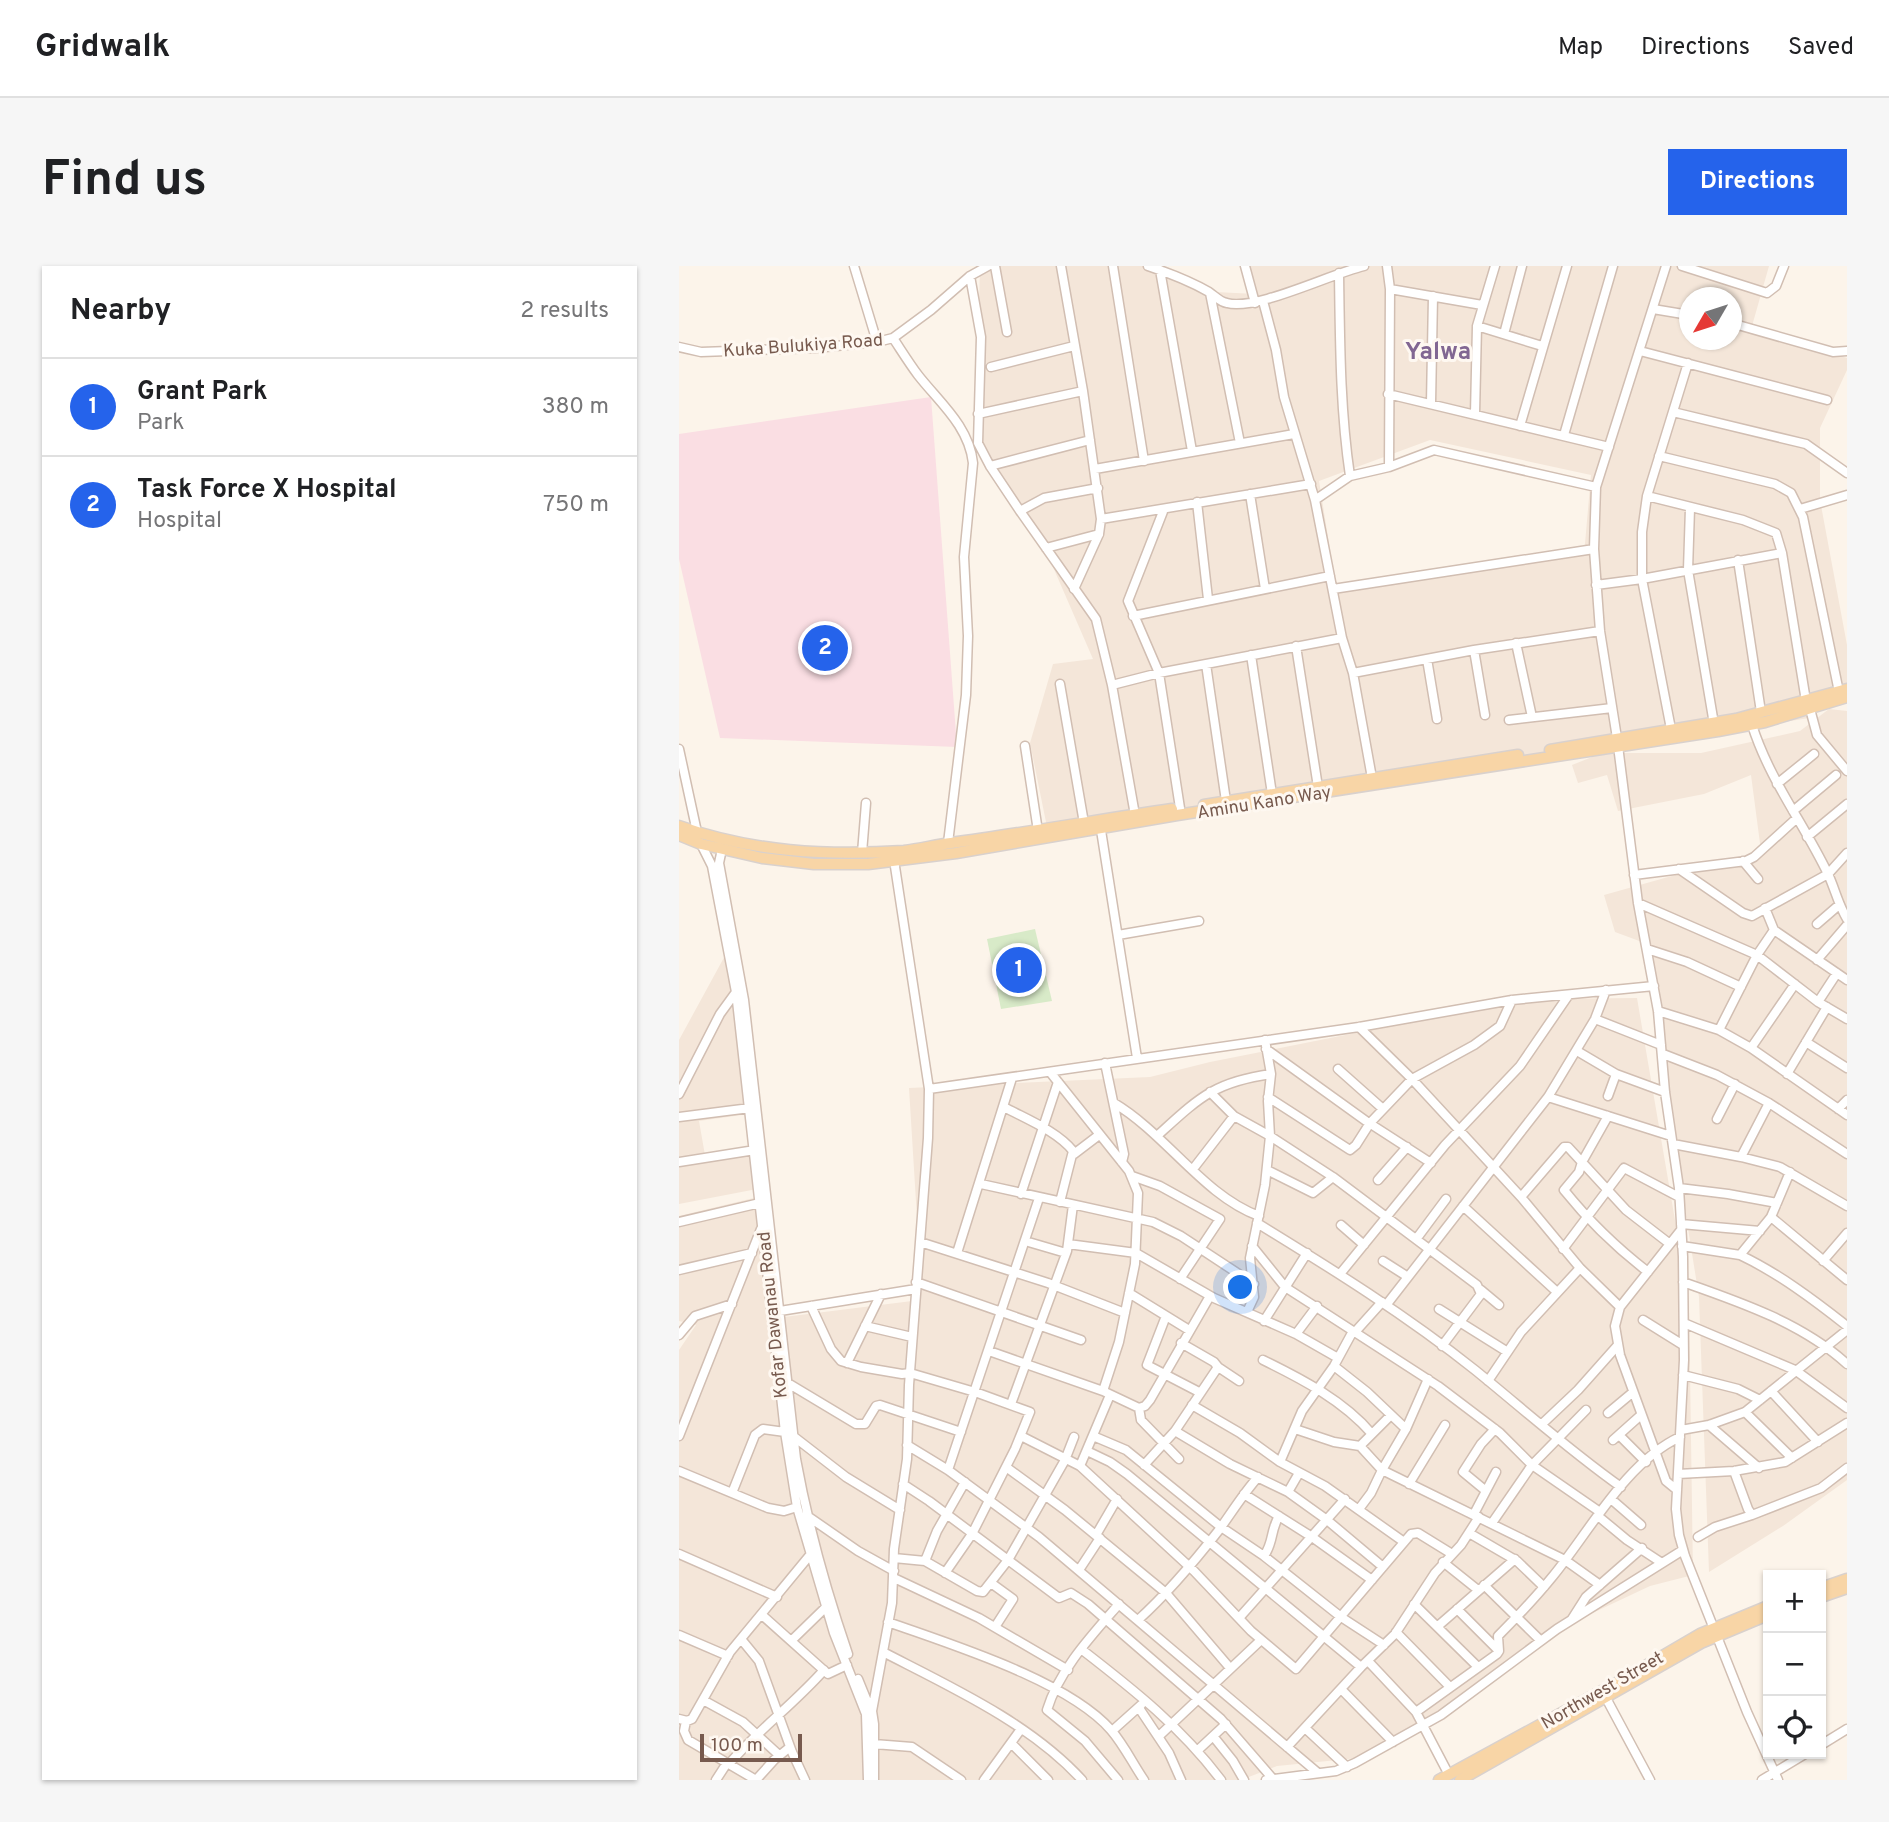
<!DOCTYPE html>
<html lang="en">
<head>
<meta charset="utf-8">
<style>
  :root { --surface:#fff; --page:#f6f6f6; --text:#202124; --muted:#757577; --line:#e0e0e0; --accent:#2563eb }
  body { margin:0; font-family:Overpass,sans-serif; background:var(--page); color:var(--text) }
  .controls { position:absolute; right:21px; bottom:21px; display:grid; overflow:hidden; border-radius:0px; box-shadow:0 2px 5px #0004 }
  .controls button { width:63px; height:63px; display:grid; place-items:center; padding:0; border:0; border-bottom:2px solid var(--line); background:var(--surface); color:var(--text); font:35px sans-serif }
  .compass { position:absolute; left:1000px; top:21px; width:63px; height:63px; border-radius:50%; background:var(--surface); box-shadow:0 2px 5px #0004; rotate:231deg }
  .scale { position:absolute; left:21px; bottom:18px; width:102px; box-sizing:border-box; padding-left:7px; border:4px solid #775a4e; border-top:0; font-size:19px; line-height:24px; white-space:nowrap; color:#775a4e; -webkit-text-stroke:5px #fef8f1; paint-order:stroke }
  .you { position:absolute; left:562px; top:1022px; width:24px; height:24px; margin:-18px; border:5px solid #fff; border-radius:50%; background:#1a73e8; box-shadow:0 0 0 10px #1a73e833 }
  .badge { display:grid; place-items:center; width:46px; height:46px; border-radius:50%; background:var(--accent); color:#fff; font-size:23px; font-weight:700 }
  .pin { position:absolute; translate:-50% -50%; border:4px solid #fff; box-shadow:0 2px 7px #0006 }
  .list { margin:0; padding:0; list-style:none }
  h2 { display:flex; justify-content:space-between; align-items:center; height:91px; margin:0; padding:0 28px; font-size:30px }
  h2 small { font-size:23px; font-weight:400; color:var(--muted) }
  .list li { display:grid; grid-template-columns:46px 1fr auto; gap:21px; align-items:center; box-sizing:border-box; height:98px; padding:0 28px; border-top:2px solid var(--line) }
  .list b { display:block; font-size:26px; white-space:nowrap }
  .list p { margin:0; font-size:23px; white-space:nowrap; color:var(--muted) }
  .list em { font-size:23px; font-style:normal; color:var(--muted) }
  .icon { flex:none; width:38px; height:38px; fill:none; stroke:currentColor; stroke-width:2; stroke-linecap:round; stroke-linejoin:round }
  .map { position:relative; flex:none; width:1168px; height:1514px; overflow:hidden; border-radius:0px }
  header { display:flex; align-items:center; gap:42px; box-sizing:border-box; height:98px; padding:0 35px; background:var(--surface); border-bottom:2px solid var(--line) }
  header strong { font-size:33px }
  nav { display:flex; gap:38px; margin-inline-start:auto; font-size:24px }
  .intro { display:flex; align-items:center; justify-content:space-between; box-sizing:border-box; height:168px; padding:0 42px }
  h1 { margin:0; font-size:49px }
  .button { padding:18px 32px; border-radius:0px; background:var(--accent); color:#fff; font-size:24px; font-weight:700 }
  main { display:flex; gap:42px; padding:0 42px }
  aside { flex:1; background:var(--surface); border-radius:0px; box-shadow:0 2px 5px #0004 }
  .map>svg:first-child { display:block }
</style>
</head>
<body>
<header>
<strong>Gridwalk</strong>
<nav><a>Map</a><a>Directions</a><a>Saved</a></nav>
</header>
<div class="intro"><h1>Find us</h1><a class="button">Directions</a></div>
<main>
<aside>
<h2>Nearby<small>2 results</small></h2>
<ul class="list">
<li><span class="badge">1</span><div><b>Grant Park</b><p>Park</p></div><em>380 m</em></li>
<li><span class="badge">2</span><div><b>Task Force X Hospital</b><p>Hospital</p></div><em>750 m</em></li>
</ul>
</aside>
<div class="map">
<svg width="1168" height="1514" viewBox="0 0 1168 1514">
  <rect width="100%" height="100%" fill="#fcf4ea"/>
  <path fill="#f4e6d9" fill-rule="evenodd" d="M310 0H477L536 26 577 28 567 0H1090L1073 60 1168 92V104L1141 162V234L1168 379V425L1130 452 930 485 369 566 351 477 374 398 414 393 364 278 296 176 301 3ZM1010 32H1052V74H1010ZM751 174 912 209 905 289 658 327 640 215Z
    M1150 443 1168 445V1214L1104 1260 1030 1306 1020 1031 963 676 936 666 925 629 1082 585 1072 509 1025 528 939 545 928 509 899 517 893 499 923 487H1022L1121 465Z
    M48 686 70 848 20 855 27 895 72 889 78 923 0 938V774Z
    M958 732 1010 1036 1014 1309 971 1320 869 1368 834 1396 749 1451 679 1492 598 1500 562 1514H0V1084L17 1059 0 1055V950L79 931 97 1052 233 1035 238 952 230 822 471 811 531 796 847 733Z"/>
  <path fill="#fadee3" d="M252 131 278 481 41 472 0 293V168Z"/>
  <path fill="#d8eac8" d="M356 663 373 735 322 743 308 673Z"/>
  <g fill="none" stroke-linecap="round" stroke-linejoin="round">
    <g stroke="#d1beb2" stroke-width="11">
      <path id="minor" d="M175 0 198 76
        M316 0 328 66
        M382 0 404 125 422 253 420 268 395 323
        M434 0 465 195
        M469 0C490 7 511 15 530 26 536 30 541 36 548 37 577 45 651 8 685 0
        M566 0 576 37
        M708 0 711 23 710 201
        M987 0 917 221 915 283 921 365 938 472 959 637 979 745 986 826 1000 922 1004 991 1005 1094 997 1243 1000 1269 1006 1290 1068 1446 1099 1514
        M1003 0 1088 27 1097 20 1105 0
        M481 4 513 185
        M660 7C661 75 661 143 671 210
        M291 10 302 71 299 177 311 200 341 245 417 353 433 419 456 549
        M711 23 803 39
        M531 27 561 177
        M584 35 597 84 605 131 636 234 663 372 674 407 693 512
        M974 43 1010 49
        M1052 57 1154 86 1168 85
        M798 60 863 80
        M825 68 843 0
        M214 72C222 84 230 97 239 109 260 136 290 160 294 197L285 291 289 370 287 429 269 577
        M0 81 22 86 136 82 198 76 214 72 252 44 291 10 309 0
        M961 85 1148 134
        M312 101 395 80
        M709 128 930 181
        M752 137 754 30
        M994 146 1127 178 1168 207
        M299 148 404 125
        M796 148 798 60 816 0
        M841 160 888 0
        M885 169 934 0
        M980 190 1096 218 1112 227 1124 251 1160 426
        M311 200 411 174
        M416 203 615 168
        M571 228 586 323
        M968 230 1064 254 1097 267 1103 287 1127 435
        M636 234 671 210 710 201 755 184 917 221
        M518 236 529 333
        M1011 242 1009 304 1035 458
        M485 243 449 335 480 407 501 542
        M1121 243 1168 229
        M341 245 365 232 419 222
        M422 253 632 218
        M367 282 420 268
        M1059 294 1082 446
        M917 319 963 313 1103 287
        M654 323 915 283
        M454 350 651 310
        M837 377 853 451
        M617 380 639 521
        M795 384 806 449
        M572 389 593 528
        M748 393 758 453
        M527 398 547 535
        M674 407 795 384 921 365
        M381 418 405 557
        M433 419 480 407 663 372
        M1131 443 1138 469 1168 505
        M830 454 933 442
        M1073 459C1091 515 1124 556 1149 608 1156 623 1159 638 1168 653
        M992 463 963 313V266L968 230 1009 97
        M346 480 359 565
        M0 483 18 566
        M1098 518 1135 488
        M1114 545 1157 509
        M421 558 458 792
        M1128 571 1168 538
        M22 578 33 600 57 726 106 1166 118 1241 155 1367 187 1448 189 1514
        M43 583 40 597 65 734 117 1193C129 1259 147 1324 169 1388
        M183 587 187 537
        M1064 595 1079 613
        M1000 603 1064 647 1073 650 1149 608 1168 587
        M955 609 1067 595 1075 591 1118 552
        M959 637 1078 689 1139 736 1168 753
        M1086 642 1095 664 1168 714
        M1138 658 1160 639
        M439 669 520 655
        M968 683 1008 696 1062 721
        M1138 694 1168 659
        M1139 736 1158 707
        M979 745 1040 764 1072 782 1168 849
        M916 753 982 779
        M680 761 733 813 842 931 901 1002 941 1041
        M1040 764 1078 689 1095 664
        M1127 776 1168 802
        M1072 782 1116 718
        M587 783 687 855 752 897
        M898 785 937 808 986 826
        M984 788 1038 809 1090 837 1168 888
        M426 797 445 888 443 896
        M659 803 704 843
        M371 806 450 905 459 927 456 998 440 1076 424 1125
        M1108 808 1148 741
        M250 823 680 761 833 734 975 720
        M531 826 555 850 591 870 654 911 798 1019 802 1028 763 1080
        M0 828 41 748 57 726
        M929 830 937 808
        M589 831 671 884 677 879 691 857 733 813 795 779 821 760 833 734
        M869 831 992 870
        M435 837C487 868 525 930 580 950
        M325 841C347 853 378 865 394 885L381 936
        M1159 843 1168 834
        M929 850 903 896 900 906 885 924C909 954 938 982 969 1006
        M0 851 71 842
        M1038 853 1056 818
        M479 869C520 832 535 816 592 808
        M994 878 1062 891 1101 901 1168 940
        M395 888 420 869
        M1062 891 1090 837
        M0 896 76 884
        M514 903 555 850
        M588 904 634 927 654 911
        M453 910 481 920 541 953 501 1013
        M699 914 728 881
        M302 918 474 956 502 970 575 1018
        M1000 922 1049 928 1098 937
        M342 928 379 816
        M842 931 885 881H889L947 944 991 978
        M784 940 878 1026
        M1092 951 1168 1014
        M0 956 81 937
        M578 957C653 1003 727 1049 796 1104 844 1143 891 1185 942 1221
        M1002 958 1081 965
        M662 959 685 979
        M738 972 767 933
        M346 975 387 987
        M241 976 369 1017 446 1047
        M389 978 457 987 535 1032 617 1068 638 1040
        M573 980 606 1021 759 1120 821 1167 853 1199 921 1246
        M1003 980 1061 989C1099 1007 1135 1034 1168 1060
        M884 983 945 902 1000 931
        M278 987 333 812
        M1061 989 1092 951 1111 906
        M704 995 729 1011
        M1144 995 1168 967
        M0 1004 73 987
        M661 1008 766 879 841 800 889 730
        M237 1016 402 1074
        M1004 1016C1061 1036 1123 1057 1168 1098
        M802 1024 820 1039
        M450 1027 510 1064
        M708 1038 869 831 916 753 927 724
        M132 1040 152 1083 162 1095 182 1101 223 1108 231 1107 296 1126 351 1146 336 1183 293 1268 266 1307
        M760 1043 827 1085
        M101 1045 237 1023
        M568 1046 575 1031 571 992 586 919 591 870 589 835 592 808 586 774
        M487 1050 468 1099 520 1126
        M964 1054 1004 1079
        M585 1055 628 987
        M1005 1057 1116 1104 1168 1142
        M186 1060 233 1071
        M676 1066 703 1036
        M617 1068 659 1092
        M0 1069 16 1050 53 1038
        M310 1085 424 1125 460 1142 466 1140 471 1134 531 1030
        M584 1094C623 1113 665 1135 693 1168
        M168 1097 202 1028
        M655 1100 688 1126 727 1163
        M539 1101 560 1115
        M1004 1109 1059 1123 1081 1134
        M749 1113 727 1163 703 1204 886 1294 921 1319
        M809 1115 842 1066 901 1002
        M107 1116 177 1158H186L197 1140 201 1139 282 1166
        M1092 1125 1139 1176
        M332 1138 388 985 394 939
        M513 1139 561 1167 601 1196 646 1220 725 1276
        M460 1142 462 1154 500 1193
        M1066 1146 1113 1192
        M929 1147 953 1127
        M863 1158 899 1124 939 1079
        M1030 1159 1080 1202
        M616 1163 655 1176 681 1180 711 1150
        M1002 1164 1030 1159 1066 1146 1168 1064
        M496 1165 551 1198 609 1226 648 1254 704 1301
        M940 1169 967 1196
        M0 1170 82 963
        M114 1170 167 1211 221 1244
        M342 1170 401 1200 515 1305 572 1365 617 1403 732 1268 739 1267 773 1288
        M414 1170 447 1184 542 1261 585 1290 662 1351 705 1379
        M934 1174 962 1149
        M228 1179 269 1204 360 1271 639 1507
        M408 1185 431 1196 448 1208 682 1401
        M601 1196 623 1145 655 1100 674 1065
        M465 1199 496 1165 539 1101 535 1096 502 1077
        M401 1200 431 1129
        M327 1201 386 1244 487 1327 551 1402
        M269 1204 360 932
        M0 1205 89 1242 105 1245 118 1241
        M1055 1205 1069 1243 1073 1249 1142 1222 1168 1202
        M999 1208 1055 1205 1106 1196 1168 1157
        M224 1218 250 1235 380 1332 392 1327 409 1338 542 1453 594 1513
        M730 1218 766 1159
        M998 1224 987 1215 941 1089 936 1060 941 1041 1002 964
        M807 1225 817 1206
        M609 1226 620 1207
        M53 1227 76 1169 84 1163 106 1166
        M565 1228 633 1271 693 1314
        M932 1233 962 1259
        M680 1243 692 1227 703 1204 681 1180
        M795 1248 807 1225 784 1206 802 1178 816 1163
        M127 1249 179 1285 215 1305
        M919 1250 948 1274 983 1297
        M813 1257 853 1199 907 1144
        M790 1267 838 1295 865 1321
        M417 1269 438 1233
        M1019 1271 1036 1261 1073 1249
        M0 1288 98 1331
        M585 1290C595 1276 591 1265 600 1250
        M215 1292 246 1295 298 1325 304 1326 329 1294 386 1194 395 1171
        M246 1295 258 1265 286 1216
        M764 1296 799 1324
        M400 1304 421 1272
        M215 1312 300 1352 389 1404
        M312 1317 334 1333 316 1361
        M805 1319 861 1374
        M735 1338 799 1401
        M778 1343 818 1383
        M83 1349 149 1408 168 1399
        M560 1352 666 1233
        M893 1353 907 1331 963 1282
        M459 1354C489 1327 515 1296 540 1264 553 1246 564 1228 579 1211
        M209 1356C273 1379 388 1414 432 1464 445 1479 454 1498 465 1514
        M759 1360 836 1293
        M717 1366 771 1421
        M0 1369 49 1390
        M62 1373 80 1395 113 1486 126 1514
        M112 1375 147 1341
        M402 1383C455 1424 502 1461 542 1514
        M204 1386C272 1421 351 1457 403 1514
        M689 1395 737 1446 770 1509
        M179 1413 190 1440
        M662 1423 714 1476
        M927 1432 971 1514
        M24 1434 64 1456 100 1489
        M460 1442 490 1487 502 1514
        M737 1446 818 1388 820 1385 819 1370C838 1351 857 1331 874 1310 910 1266 948 1195 1001 1171
        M0 1453 8 1455 13 1453 51 1386 131 1289
        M7 1455 5 1465 9 1474 77 1514
        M626 1462 668 1501
        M433 1465 462 1439
        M480 1470 582 1374
        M534 1470 554 1495 565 1514
        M332 1477 369 1514
        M195 1478 233 1481 282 1514
        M1142 1479 1168 1463
        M608 1481 682 1401 716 1368 756 1307 782 1279 800 1251
        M519 1484 547 1458
        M50 1498C79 1464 115 1438 145 1404
        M37 1514 48 1497
        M77 1514 95 1494 111 1481
        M195 1514V1458L193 1445 213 1337 215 1283 228 1193 230 1119 249 872 250 823 215 594
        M305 1514 342 1463
        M439 1514 406 1475 368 1444C380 1404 413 1369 440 1338
        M587 1514 657 1505 676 1497 762 1449 878 1363 1004 1284
        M1083 1514 1126 1488"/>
    </g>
    <g stroke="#d9d1cd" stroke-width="13">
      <path id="major" d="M871 484 1057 453 1168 423
        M525 539 839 489
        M0 560C73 586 148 590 225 585 241 583 257 579 272 577 346 567 419 554 493 543
        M0 569 22 578 83 592 135 598H189L277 587 498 549 1039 465 1086 456 1168 431
        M1142 1322 1168 1313
        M1142 1331 1168 1322
        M760 1514 932 1420 1021 1368 1089 1340
        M781 1514 1022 1377 1089 1349"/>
    </g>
    <use href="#minor" stroke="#fff" stroke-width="8"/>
    <use href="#major" stroke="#f8d5a6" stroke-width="10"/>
  </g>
  <g text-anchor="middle" stroke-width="6" stroke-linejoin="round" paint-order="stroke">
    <g font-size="18" fill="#775a4e" stroke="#fef8f1">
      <text transform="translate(124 79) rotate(-4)" y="6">Kuka Bulukiya Road</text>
      <text transform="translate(585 536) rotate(-9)" y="6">Aminu Kano Way</text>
      <text transform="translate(93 1049) rotate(-96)" y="6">Kofar Dawanau Road</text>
      <text transform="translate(923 1424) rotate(-30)" y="6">Northwest Street</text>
    </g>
    <g font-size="24" font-weight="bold" fill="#816692" stroke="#fef8f1">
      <text x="759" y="93">Yalwa</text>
    </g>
  </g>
</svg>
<div class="controls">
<button>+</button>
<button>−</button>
<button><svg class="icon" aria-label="locate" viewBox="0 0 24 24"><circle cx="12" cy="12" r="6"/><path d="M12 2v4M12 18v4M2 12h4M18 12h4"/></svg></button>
</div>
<svg class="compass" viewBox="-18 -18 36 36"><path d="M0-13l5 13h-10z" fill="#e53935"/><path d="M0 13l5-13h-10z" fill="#757577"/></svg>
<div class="scale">100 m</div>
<div class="you"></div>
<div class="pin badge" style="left:340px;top:704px">1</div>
<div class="pin badge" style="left:146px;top:382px">2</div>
</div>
</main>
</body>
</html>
